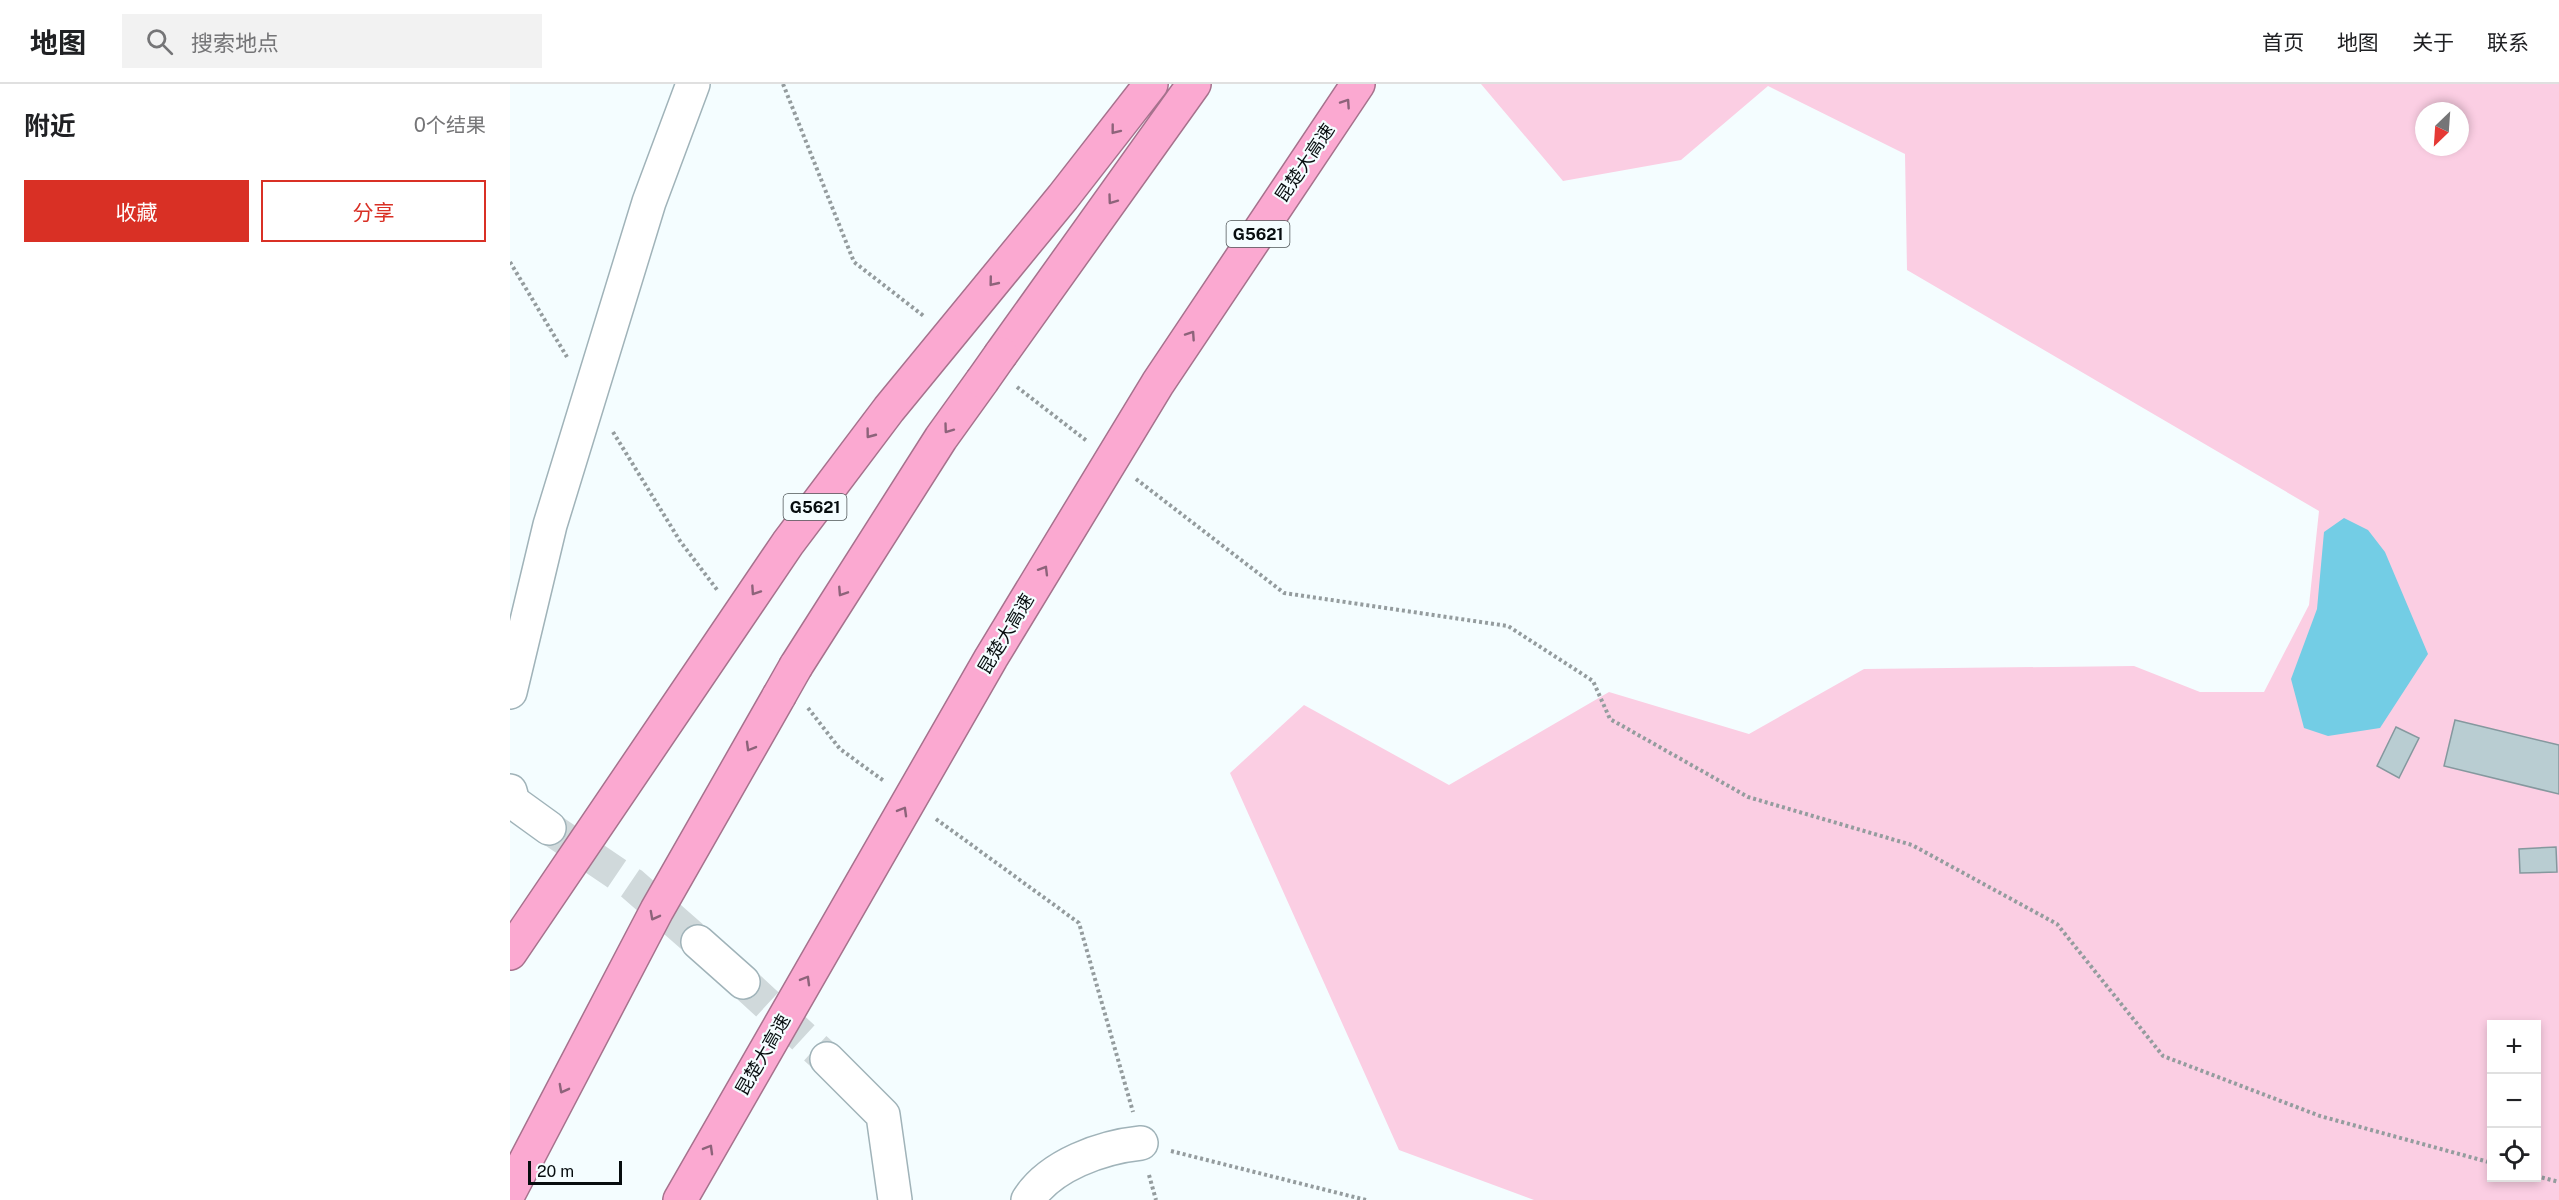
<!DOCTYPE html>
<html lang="zh">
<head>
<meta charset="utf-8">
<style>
  :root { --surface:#fff; --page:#f2f2f2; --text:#202124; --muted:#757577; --line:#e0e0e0; --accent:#d93025 }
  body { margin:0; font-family:"Public Sans","Noto Sans SC",sans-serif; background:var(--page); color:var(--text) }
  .controls { position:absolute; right:18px; bottom:18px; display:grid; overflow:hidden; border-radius:0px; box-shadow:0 3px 9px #0003 }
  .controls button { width:54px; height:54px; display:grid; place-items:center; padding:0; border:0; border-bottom:2px solid var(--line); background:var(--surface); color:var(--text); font:30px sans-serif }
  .compass { position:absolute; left:1905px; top:18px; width:54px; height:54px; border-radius:50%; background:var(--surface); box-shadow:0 3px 9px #0003; rotate:205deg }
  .scale { position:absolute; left:18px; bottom:15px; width:94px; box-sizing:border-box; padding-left:6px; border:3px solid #070d0f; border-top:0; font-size:16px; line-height:21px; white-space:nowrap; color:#070d0f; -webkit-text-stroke:4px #f4fdff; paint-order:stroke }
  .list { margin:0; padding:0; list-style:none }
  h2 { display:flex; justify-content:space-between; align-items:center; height:78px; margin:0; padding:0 24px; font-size:26px }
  h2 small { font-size:20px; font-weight:400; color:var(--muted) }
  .actions { display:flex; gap:12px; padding:18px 24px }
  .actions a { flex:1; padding:14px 0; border:2px solid var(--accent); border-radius:0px; text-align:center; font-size:21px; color:var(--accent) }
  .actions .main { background:var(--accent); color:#fff }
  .icon { flex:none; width:33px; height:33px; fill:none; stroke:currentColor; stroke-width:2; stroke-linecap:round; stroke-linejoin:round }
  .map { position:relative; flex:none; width:2049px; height:1116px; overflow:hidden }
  header { display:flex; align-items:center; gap:36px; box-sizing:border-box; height:84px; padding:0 30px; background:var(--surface); border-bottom:2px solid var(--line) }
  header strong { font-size:28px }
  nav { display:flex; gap:33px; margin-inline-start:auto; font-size:21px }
  .search { width:420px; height:54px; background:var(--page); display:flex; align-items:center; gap:15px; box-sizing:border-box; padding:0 21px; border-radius:0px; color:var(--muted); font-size:22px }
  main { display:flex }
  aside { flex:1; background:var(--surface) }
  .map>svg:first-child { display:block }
</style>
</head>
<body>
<header>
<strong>地图</strong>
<div class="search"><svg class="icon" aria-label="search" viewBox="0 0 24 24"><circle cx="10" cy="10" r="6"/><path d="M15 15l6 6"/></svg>搜索地点</div>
<nav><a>首页</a><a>地图</a><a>关于</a><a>联系</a></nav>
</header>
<main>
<aside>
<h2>附近<small>0个结果</small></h2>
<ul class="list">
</ul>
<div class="actions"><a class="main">收藏</a><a>分享</a></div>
</aside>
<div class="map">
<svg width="2049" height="1116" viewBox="0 0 2049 1116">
  <rect width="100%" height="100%" fill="#f4fdff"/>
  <path fill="#fbcee3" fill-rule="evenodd" d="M971 0H2049V1116H1024L889 1066 720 689 794 621 939 701 1099 608 1239 650 1354 585 1624 582 1690 608H1754L1799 521 1809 427 1397 186 1395 70 1258 2 1171 76 1053 97ZM1914 27H1950V63H1914ZM1982 940H2026V1094H1982Z"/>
  <path fill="#73cde5" d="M1834 434 1858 446 1875 468 1918 570 1870 644 1818 652 1794 644 1781 595 1807 525 1814 448Z"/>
  <path fill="#b9cdd2" stroke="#85989e" stroke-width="1.5" d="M1945 636 2049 661V710L1934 682Z
    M1886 643 1909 654 1889 694 1867 682Z
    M2046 763 2047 788 2010 789 2009 765Z"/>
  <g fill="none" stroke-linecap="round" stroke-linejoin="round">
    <path stroke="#d0d9db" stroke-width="33" stroke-dasharray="33 16" stroke-linecap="butt" d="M39 744 122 800 188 858
      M233 898 317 975"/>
    <g stroke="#a0b3b9" stroke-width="36">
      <path id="minor" d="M0 608 40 441 139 118 183 0
        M0 707 3 718 39 744
        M188 858 233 898
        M317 975 373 1031 385 1116
        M518 1116C540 1081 592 1063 631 1059"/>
    </g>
    <g stroke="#a6728d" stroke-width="36">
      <path id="highway" d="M491 270 684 0
        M286 582 431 354 472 297
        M0 869 278 459 379 325 553 113 641 0
        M0 1107 147 826 269 612
        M170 1116 481 574 648 299 848 0"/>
    </g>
    <path stroke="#949c9e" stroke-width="4" stroke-dasharray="3 3" stroke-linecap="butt" d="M273 0 344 178 415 233
      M0 178 57 273
      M507 303 577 357
      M103 348 170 457 208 507
      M626 395 774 509 998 542 1083 597 1100 635 1238 713 1402 761 1547 840 1653 972 1810 1032 1982 1079
      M298 624 330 665 374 697
      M426 735 569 839 623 1028
      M661 1067 856 1116
      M639 1091 646 1116
      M2026 1092 2049 1098"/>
    <use href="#minor" stroke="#fff" stroke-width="33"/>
    <use href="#highway" stroke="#fba9d1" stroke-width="33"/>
    <g stroke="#a6728d" stroke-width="36" stroke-linecap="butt">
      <path id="highway-bridge" d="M472 297 491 270
        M269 612 286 582"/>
    </g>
    <use href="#highway-bridge" stroke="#fba9d1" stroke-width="33"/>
  </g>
  <defs><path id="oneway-chevron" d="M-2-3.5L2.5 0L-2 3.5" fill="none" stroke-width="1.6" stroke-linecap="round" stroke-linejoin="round" transform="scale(1.5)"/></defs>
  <g stroke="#8d637a">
    <use href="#oneway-chevron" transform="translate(836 19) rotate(-56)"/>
    <use href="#oneway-chevron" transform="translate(605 46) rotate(128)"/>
    <use href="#oneway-chevron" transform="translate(602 116) rotate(126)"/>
    <use href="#oneway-chevron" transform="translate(483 198) rotate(129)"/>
    <use href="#oneway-chevron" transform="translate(681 251) rotate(-56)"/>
    <use href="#oneway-chevron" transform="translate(438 345) rotate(126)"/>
    <use href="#oneway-chevron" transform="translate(360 350) rotate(127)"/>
    <use href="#oneway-chevron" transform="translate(534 486) rotate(-59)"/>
    <use href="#oneway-chevron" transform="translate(245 507) rotate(124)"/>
    <use href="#oneway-chevron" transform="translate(332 508) rotate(123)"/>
    <use href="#oneway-chevron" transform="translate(240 663) rotate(120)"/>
    <use href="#oneway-chevron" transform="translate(393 727) rotate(-60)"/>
    <use href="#oneway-chevron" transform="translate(144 832) rotate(118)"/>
    <use href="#oneway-chevron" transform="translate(296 896) rotate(-60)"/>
    <use href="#oneway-chevron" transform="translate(53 1005) rotate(118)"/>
    <use href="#oneway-chevron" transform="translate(199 1065) rotate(-60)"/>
  </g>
  <g text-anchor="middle" stroke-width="4.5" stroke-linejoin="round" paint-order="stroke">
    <g fill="#f4fdff" stroke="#4e5557" stroke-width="1.5">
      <rect x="716.5" y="137" width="63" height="26" rx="4.5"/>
      <rect x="273.5" y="410" width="63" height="26" rx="4.5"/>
    </g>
    <g font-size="16" font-weight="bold" fill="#070d0f">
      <text x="748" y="156">G5621</text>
      <text x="305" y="429">G5621</text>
    </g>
    <g font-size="18" fill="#070d0f" stroke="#f4fdff">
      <text transform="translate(795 79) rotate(-56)" y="6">昆楚大高速</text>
      <text transform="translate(496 550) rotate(-59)" y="6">昆楚大高速</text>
      <text transform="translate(253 971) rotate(-60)" y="6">昆楚大高速</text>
    </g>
  </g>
</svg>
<div class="controls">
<button>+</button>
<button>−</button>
<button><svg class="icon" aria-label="locate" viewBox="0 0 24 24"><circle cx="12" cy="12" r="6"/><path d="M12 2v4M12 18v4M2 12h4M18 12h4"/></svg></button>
</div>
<svg class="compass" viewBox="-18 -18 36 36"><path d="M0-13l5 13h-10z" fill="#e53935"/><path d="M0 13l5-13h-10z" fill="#757577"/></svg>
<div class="scale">20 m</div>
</div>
</main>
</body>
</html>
